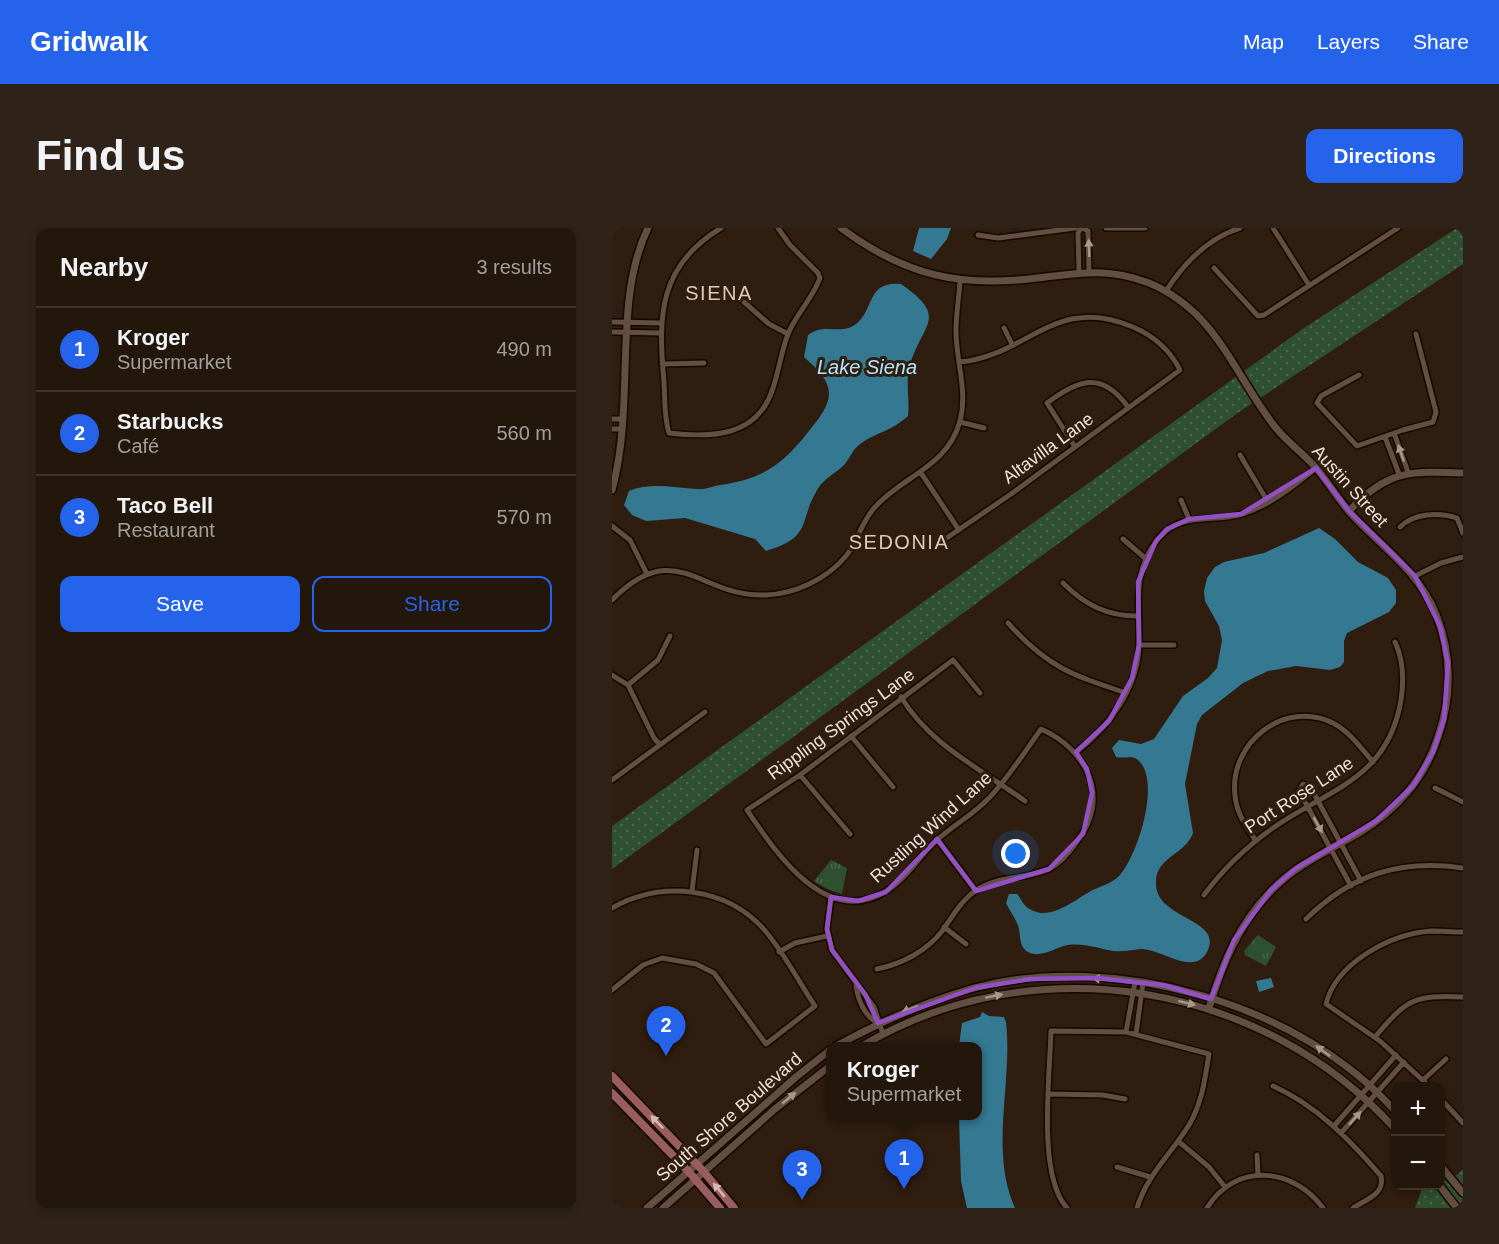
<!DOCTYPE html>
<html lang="en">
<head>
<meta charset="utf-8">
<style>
  :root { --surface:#23160b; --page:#2f2319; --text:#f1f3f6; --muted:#a39f9d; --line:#40352c; --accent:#2563eb }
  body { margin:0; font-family:Helvetica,sans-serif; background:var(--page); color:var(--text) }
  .controls { position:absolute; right:18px; bottom:18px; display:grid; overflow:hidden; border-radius:12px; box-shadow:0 3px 9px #0003 }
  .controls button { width:54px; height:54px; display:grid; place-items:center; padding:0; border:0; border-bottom:2px solid var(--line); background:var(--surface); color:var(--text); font:30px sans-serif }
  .you { position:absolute; left:404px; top:626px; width:21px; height:21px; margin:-15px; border:4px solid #fff; border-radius:50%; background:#1a73e8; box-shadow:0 0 0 9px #1a73e833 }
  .badge { display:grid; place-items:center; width:39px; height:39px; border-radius:50%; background:var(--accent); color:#fff; font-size:20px; font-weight:700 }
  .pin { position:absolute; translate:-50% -50px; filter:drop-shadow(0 2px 3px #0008) }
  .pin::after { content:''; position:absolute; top:32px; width:21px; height:18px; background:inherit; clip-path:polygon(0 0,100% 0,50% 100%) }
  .popup { position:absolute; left:214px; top:814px; width:156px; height:78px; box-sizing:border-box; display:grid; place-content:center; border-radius:12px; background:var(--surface); filter:drop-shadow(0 2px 4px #0005); font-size:20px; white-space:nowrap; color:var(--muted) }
  .popup b { font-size:22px; color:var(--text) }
  .popup::after { content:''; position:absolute; left:50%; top:100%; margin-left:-12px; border:12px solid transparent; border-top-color:var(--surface) }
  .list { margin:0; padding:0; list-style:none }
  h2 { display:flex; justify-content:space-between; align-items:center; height:78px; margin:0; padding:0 24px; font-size:26px }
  h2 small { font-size:20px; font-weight:400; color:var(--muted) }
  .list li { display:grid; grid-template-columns:39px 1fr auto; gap:18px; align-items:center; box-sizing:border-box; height:84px; padding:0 24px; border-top:2px solid var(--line) }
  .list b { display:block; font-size:22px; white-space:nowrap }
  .list p { margin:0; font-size:20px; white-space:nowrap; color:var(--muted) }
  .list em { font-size:20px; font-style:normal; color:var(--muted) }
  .actions { display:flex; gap:12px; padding:18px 24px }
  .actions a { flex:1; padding:14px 0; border:2px solid var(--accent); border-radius:12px; text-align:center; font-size:21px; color:var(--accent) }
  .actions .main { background:var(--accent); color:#fff }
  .map { position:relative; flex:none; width:851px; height:980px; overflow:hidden; border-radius:12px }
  header { display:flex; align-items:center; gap:36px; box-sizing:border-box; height:84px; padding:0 30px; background:var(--accent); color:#fff }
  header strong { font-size:28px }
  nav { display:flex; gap:33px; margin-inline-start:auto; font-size:21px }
  .intro { display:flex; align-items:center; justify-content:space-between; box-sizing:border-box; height:144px; padding:0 36px }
  h1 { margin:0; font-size:42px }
  .button { padding:15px 27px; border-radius:12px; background:var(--accent); color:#fff; font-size:21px; font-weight:700 }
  main { display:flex; gap:36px; padding:0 36px }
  aside { flex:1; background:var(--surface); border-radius:12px; box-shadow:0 3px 9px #0003 }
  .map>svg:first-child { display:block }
</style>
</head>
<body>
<header>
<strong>Gridwalk</strong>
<nav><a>Map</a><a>Layers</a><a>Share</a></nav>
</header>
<div class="intro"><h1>Find us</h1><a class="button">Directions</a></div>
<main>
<aside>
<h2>Nearby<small>3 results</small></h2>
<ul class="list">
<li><span class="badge">1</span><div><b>Kroger</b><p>Supermarket</p></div><em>490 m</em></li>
<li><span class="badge">2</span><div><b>Starbucks</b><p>Café</p></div><em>560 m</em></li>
<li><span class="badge">3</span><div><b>Taco Bell</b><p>Restaurant</p></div><em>570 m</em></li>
</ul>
<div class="actions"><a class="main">Save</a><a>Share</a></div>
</aside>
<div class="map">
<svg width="851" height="980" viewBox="0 0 851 980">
  <defs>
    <pattern id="grass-dots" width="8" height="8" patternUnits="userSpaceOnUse" patternTransform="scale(1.5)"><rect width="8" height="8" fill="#2e4f30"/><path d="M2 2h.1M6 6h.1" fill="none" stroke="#4d684d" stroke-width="1.8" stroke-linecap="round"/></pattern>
    <pattern id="park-tufts" width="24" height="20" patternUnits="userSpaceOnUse" patternTransform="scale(1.5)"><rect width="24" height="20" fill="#2e4f30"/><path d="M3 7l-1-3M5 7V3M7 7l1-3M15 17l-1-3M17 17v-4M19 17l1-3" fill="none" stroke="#4d684d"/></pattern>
  </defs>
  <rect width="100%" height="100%" fill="#2f1d0f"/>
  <path fill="url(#grass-dots)" d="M845 0H851V36L627 184 0 641V598L689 102Z
    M851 941V980H803L811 958H828L829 951 845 947Z"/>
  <path fill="url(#park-tufts)" d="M219 632 235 640 230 666 215 661 202 653Z
    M646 707 664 719 654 738 633 727 632 723Z"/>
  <path fill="#347892" d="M307 0H339L335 11 319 31 301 23Z
    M289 56C338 90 310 95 298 137 293 152 298 172 296 188 278 204 265 204 248 216 240 222 238 231 231 238 224 245 213 250 207 259 185 293 203 308 154 323L143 311 73 290 34 293 20 287 12 277 17 263C39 254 62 260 85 261 93 262 101 258 108 257 157 250 175 232 204 194 227 165 217 151 192 129L196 107C213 94 228 108 244 96 263 81 254 53 289 56Z
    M707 300 723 311 746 334 776 350 784 362V375L777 384 735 405 732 413V434L728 439 718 442 684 438 656 443 631 455 590 487 585 496 573 556 581 605C574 626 544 629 544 654 542 692 613 690 595 724 582 749 548 720 528 721 519 722 510 724 501 723 485 720 472 715 456 717 444 719 428 731 416 724 405 717 410 705 405 695 402 688 397 682 394 675L397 666H405C409 670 411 677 416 680 437 695 462 672 479 663 488 658 499 656 507 648 525 629 550 553 526 532 520 527 512 531 504 529L500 520 507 512 529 516 542 511 571 468 596 450 605 440 610 412 607 398 593 373 592 363 595 350 603 339 612 334 652 325Z
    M659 750 662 759 647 764 644 753Z
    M370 784 377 788 392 789 394 794C401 854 377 923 403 980H355L349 953 347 888H366V818H347L350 795 368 789Z"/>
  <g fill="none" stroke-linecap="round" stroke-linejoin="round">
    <g stroke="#160700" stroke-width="8">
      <path id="minor" d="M109 0C46 38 46 89 52 154 53 171 52 189 57 205 100 210 146 209 161 160 167 143 169 124 176 106 184 86 201 70 208 50L206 45 178 17 166 0
        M471 0 476 3 477 43
        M494 0H533
        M661 0 697 57
        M366 7 386 10 463 0
        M602 40 646 88 652 87 786 0
        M467 43 466 5 469 0
        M554 63C572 35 596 10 628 0
        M132 74 157 96 176 106
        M1 94 48 95
        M392 100 400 116
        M1 104 48 105
        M50 136 92 135
        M747 147 709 168 705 175 745 218 791 202 821 194 824 184 804 106
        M0 191H9
        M348 194 372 200
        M0 201H8
        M782 205 796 244
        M773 209 787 246
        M463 219 435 175C467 151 490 143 516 179
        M628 227 656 274
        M309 245 347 302
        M569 272 577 291
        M0 298 18 312 35 346
        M788 299C802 285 827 284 845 290L851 305
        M511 311 533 330
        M320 320 399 266 568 142C558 122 542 108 521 99 443 65 415 129 347 134
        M803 348 829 335 851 329
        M451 355C473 377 495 388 525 388
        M0 372C65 307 87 370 154 367 183 366 215 351 234 328 246 313 250 292 264 278 293 247 336 238 348 193 356 163 344 133 344 103 344 86 347 69 348 53
        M396 395C435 439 460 447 514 465
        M527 417H562
        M0 447 16 457 42 510 48 517
        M16 457 46 432 58 408
        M289 469C318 517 369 541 413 573
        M239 508 281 559
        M464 524C497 499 526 460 527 417 528 378 519 344 546 311 569 283 600 295 630 286 657 278 683 257 704 240
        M188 547 238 606
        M0 552 93 484
        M823 560 851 574
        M325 611 364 663
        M644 613C634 599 624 584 623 567 617 515 672 471 721 495 738 504 749 520 761 534
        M739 658 687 563 691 556 699 560 749 653
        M80 663 85 622
        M592 667C611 641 634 619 661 600 717 561 776 551 789 472 792 452 792 433 783 414
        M219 669 215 701 220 722 262 779 271 806
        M0 680C50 652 116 658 155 705 173 727 187 754 203 778L154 816 102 745 84 736 50 730 31 737 0 762
        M694 691C740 646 788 631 851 640
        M332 699 354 716
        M167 724 183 715 215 708
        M265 741C290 736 315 723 331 702 340 689 349 673 363 663 385 647 413 652 437 641 450 634 458 624 466 612 499 568 474 521 429 501 412 525 397 549 377 570 361 587 340 598 324 613 307 628 295 650 276 662 215 702 164 625 135 582L188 547 341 432 368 465
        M244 758C246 772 253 789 266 795
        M514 804 523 754
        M524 806 531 755
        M763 809C795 771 801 767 851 769
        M811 852 834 831
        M661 858C704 877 738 912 769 948 773 966 755 971 741 980
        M817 858 768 813 714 776C724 735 778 706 819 703 829 703 840 704 851 704
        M437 866 491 867 513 871
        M828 870 851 895
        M722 898 784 827
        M729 905 792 834
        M566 913 597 939 613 959
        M645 927 646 947
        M505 939 538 949
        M455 980C425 947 438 847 439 803L514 804 597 826C593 851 590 875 577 897 559 926 535 947 525 980
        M595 980C623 934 681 939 711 980"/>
    </g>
    <g stroke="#160700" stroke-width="10">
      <path id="tertiary" d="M229 0C292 47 347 60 425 50 467 45 496 39 537 55 555 62 570 73 584 86 617 119 635 164 664 200 676 215 692 226 704 240 718 256 728 275 743 290 773 321 807 345 824 386 840 426 840 469 826 509 813 550 784 583 747 605 716 623 683 637 658 664 626 697 610 737 597 780
        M0 262C24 175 0 74 36 0
        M737 283C776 242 797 243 851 245
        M224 818C268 794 312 774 362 760 501 723 688 775 784 884
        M250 818C422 716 650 753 784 902
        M828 937 851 965
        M828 958 845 980
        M35 980 184 849 218 822
        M51 980 163 881 218 838"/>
    </g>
    <g stroke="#160700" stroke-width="11">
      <path id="primary" d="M0 848 92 944 122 980
        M0 865 77 944 108 980"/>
    </g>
    <use href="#minor" stroke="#634f3f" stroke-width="5"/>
    <use href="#tertiary" stroke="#634f3f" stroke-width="7"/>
    <use href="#primary" stroke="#9a5d5e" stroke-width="8"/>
  </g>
  <defs><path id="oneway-solid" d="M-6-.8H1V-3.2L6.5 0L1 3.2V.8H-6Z" transform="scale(1.5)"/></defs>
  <g fill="#a8988b">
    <use href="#oneway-solid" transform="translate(477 20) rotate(-92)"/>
    <use href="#oneway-solid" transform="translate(789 225) rotate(-109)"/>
    <use href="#oneway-solid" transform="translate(706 597) rotate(61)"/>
    <use href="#oneway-solid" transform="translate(489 751) rotate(-176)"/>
    <use href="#oneway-solid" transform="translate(382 768) rotate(-12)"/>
    <use href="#oneway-solid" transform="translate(575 775) rotate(14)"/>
    <use href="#oneway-solid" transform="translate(298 781) rotate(158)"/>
    <use href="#oneway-solid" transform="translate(711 823) rotate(-144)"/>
    <use href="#oneway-solid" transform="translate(177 870) rotate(-40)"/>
    <use href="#oneway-solid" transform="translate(743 890) rotate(-48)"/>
  </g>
  <g fill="#d4b9b3">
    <use href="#oneway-solid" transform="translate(45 894) rotate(-134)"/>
    <use href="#oneway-solid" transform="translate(107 962) rotate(-130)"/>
  </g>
  <path fill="none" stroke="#9250c4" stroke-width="4.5" stroke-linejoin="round" d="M704 240 737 283 803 348 828 398 836 435 832 491 821 524 801 558 764 593 683 641 659 662 622 712 599 771 551 757 485 750 418 751 363 760 266 795 253 766 220 722 215 701 219 669 246 673 274 664 325 611 364 663 437 641 471 606 480 565 475 541 464 524 497 493 520 450 527 417 526 354 544 313 555 301 577 291 629 286Z"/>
  <g text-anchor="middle" stroke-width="6" stroke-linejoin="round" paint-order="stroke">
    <g font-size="18" fill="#ede0d7" stroke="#2f1d0f">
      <text transform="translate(436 220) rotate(-36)" y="6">Altavilla Lane</text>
      <text transform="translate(738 258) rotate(48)" y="6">Austin Street</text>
      <text transform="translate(229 496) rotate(-36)" y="6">Rippling Springs Lane</text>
      <text transform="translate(687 567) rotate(-33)" y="6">Port Rose Lane</text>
      <text transform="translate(319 599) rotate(-42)" y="6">Rustling Wind Lane</text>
      <text transform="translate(117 889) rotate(-41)" y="6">South Shore Boulevard</text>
    </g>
    <g font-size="20" letter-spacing="1.5" fill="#e0c8b6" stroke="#2f1d0f">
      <text x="107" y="72">SIENA</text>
      <text x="287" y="321">SEDONIA</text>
    </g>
    <g font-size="20" font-style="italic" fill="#ade4fc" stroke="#2f1d0f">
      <text x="255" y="146">Lake Siena</text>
    </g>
  </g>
</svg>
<div class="controls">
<button>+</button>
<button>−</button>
</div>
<div class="you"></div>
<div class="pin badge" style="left:292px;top:961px">1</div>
<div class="popup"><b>Kroger</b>Supermarket</div>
<div class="pin badge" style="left:54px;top:828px">2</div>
<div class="pin badge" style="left:190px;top:972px">3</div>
</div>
</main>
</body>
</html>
